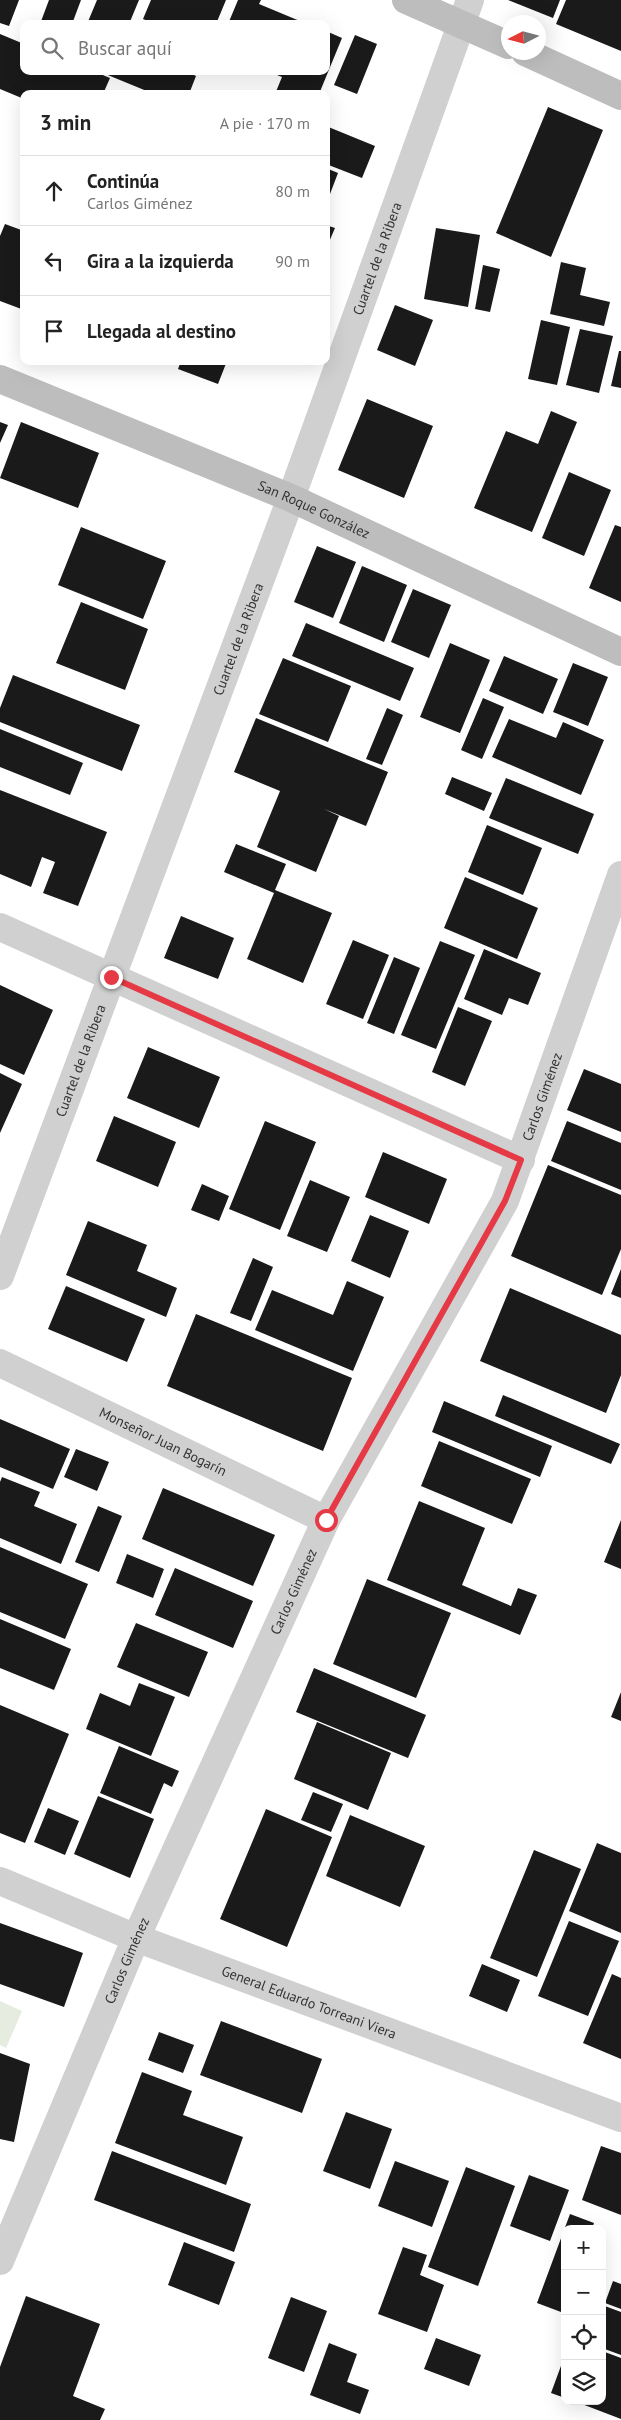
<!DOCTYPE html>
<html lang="es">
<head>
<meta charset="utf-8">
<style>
  :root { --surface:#fff; --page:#f6f6f6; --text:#222; --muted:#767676; --line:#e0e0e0 }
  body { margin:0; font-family:"PT Sans",sans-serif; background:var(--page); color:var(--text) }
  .controls { position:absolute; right:15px; bottom:15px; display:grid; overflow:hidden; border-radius:10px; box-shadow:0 5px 20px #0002 }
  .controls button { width:45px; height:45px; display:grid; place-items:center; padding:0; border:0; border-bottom:1px solid var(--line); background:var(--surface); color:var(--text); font:25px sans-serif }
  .compass { position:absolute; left:501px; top:15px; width:45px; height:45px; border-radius:50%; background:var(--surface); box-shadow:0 5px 20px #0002; rotate:264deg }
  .stop { position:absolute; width:15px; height:15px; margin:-11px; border:4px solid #e63946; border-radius:50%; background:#fff }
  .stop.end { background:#e63946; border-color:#fff; box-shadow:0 1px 5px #0008 }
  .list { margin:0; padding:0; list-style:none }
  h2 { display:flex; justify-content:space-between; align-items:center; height:65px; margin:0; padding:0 20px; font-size:21px }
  h2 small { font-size:16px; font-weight:400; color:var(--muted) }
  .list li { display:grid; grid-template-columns:32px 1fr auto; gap:15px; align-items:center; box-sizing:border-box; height:70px; padding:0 20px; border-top:1px solid var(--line) }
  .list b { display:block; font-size:19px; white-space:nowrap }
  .list p { margin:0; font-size:16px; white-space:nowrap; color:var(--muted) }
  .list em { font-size:16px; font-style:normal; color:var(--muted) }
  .icon { flex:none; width:28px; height:28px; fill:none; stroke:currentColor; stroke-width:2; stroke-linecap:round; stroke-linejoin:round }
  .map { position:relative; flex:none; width:621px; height:2420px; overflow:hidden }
  .search { position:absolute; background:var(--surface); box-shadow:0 5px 20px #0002; left:20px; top:20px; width:310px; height:55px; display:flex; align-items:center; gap:12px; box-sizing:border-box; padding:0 18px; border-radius:10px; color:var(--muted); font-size:19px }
  .panel { position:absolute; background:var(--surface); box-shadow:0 5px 20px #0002; left:20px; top:90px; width:310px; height:275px; border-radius:10px }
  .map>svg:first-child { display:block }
</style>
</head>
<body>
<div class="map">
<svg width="621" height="2420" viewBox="0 0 621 2420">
  <rect width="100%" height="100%" fill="#fff"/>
  <path fill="#e6ecdf" d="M0 2001 22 2011 6 2048 0 2045Z"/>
  <path fill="#1a1a1a" d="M0 0H19L9 26 0 23Z
    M49 0H81L72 24H40Z
    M97 0H139L129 24H87Z
    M151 0H226L216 24H155L143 19Z
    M238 0H261L259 4 307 24H228Z
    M508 0H560L553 18Z
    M566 0H621V51L556 24Z
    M326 31 342 38 319 94H275L282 77 267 71H326Z
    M0 34 24 44V71H93L110 78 103 94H24V99L0 89Z
    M355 35 377 44 357 94 334 85Z
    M98 71H186L196 76 189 94H154Z
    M548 107 603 130 551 257 496 233Z
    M326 126 375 146 362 178 326 164Z
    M326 168 338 173 330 194 326 193Z
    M5 224 24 231V310L0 301V236Z
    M326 225 335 228 326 249Z
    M436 228 480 235 468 307 424 299Z
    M561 262 586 268 580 295 610 302 604 326 550 314Z
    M483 265 500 269 490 312 475 309Z
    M395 305 433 320 415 366 377 350Z
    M541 320 570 327 557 385 528 379Z
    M580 329 613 336 599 393 566 385Z
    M619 351H621V388L611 386Z
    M181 361H227L218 384 178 369Z
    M367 399 433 426 404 498 338 470Z
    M551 411 577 422 532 532 474 508 506 431 538 444Z
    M0 422 8 425 0 443Z
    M21 422 99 453 78 508 0 478Z
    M569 472 611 490 584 556 542 538Z
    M615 525 621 527V602L589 588Z
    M81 527 166 561 143 619 58 585Z
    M317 546 356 562 333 618 294 602Z
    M362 566 407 585 384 642 339 623Z
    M413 589 451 605 429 658 391 642Z
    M81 602 148 629 125 690 56 663Z
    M306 623 414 668 400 701 292 656Z
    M450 643 490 660 460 733 420 717Z
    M504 656 558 679 543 714 489 691Z
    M283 658 351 686 328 742 259 714Z
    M573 663 608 677 588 726 553 712Z
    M13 675 140 725 122 771 0 722V708Z
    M483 698 504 707 482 759 461 750Z
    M387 708 403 715 382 765 366 759Z
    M256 718 388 772 366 826 324 809 339 816 316 872 257 847 280 791 234 772Z
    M509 719 556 738 563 722 604 740 581 795 492 757Z
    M0 729 83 763 70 795 0 767Z
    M452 777 492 793 484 811 445 794Z
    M506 778 594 814 578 854 489 818Z
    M0 790 107 832 78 906 43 893 55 862 42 857 31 887 0 874Z
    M487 825 542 848 523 895 468 872Z
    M236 844 286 864 275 890 332 913 303 983 247 959 274 893 224 872Z
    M465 877 538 908 517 959 444 928Z
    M181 916 234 938 218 979 164 958Z
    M353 940 389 955 363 1019 326 1004Z
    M440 941 475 955 436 1049 401 1035Z
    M484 949 541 973 528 1005 509 998 502 1015 464 999Z
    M394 957 420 968 394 1034 367 1023Z
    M0 985 53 1010 24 1075 0 1064Z
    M458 1007 492 1021 465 1086 432 1072Z
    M148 1047 220 1077 199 1128 127 1098Z
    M584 1069 621 1084V1132L567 1110Z
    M0 1073 22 1084 0 1133Z
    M114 1116 176 1142 158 1187 96 1161Z
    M265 1121 316 1142 280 1230 229 1209Z
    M567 1121 621 1143V1190L551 1161Z
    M383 1152 447 1179 429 1224 365 1197Z
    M548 1165 621 1195V1249L602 1295 511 1256Z
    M310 1180 350 1197 327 1252 287 1236Z
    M202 1184 229 1196 219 1221 191 1210Z
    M370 1215 409 1231 390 1278 351 1261Z
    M88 1221 147 1245 137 1271 177 1288 166 1317 66 1275Z
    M253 1258 273 1267 251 1321 230 1313Z
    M621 1269V1298L611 1294Z
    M347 1281 384 1297 353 1371 255 1330 272 1290 333 1315Z
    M66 1286 145 1319 127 1362 48 1329Z
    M510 1288 621 1335V1375L606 1413 480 1361Z
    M196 1314 352 1378 323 1451 167 1386Z
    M503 1395 620 1444 611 1464 495 1416Z
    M444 1401 552 1446 540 1477 432 1432Z
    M0 1419 70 1449 53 1489 0 1467Z
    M439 1441 531 1479 512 1524 421 1486Z
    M76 1449 109 1462 97 1491 64 1477Z
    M2 1477 40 1492 34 1506 77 1524 61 1564 0 1538V1482Z
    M163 1488 275 1535 253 1586 142 1539Z
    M419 1501 485 1528 462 1585 511 1606 518 1588 537 1595 520 1635 387 1580Z
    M98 1506 122 1516 99 1572 75 1562Z
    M621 1520V1569L604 1562Z
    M0 1547 88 1584 65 1639 0 1612Z
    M127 1554 164 1569 153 1598 116 1583Z
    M175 1568 253 1601 233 1648 155 1615Z
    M367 1579 451 1613 416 1698 333 1664Z
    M0 1619 71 1649 54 1690 0 1668Z
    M136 1623 208 1652 189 1697 117 1667Z
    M314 1668 426 1715 408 1758 296 1712Z
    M139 1683 175 1697 151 1756 86 1729 100 1693 130 1706Z
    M621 1692V1721L611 1717Z
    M0 1705 69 1734 25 1843 0 1833Z
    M317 1722 391 1753 368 1810 294 1779Z
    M119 1746 179 1771 172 1787 164 1783 151 1814 100 1793Z
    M313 1792 343 1804 331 1832 301 1820Z
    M98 1796 154 1819 130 1878 74 1854Z
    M48 1808 79 1821 65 1855 34 1842Z
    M266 1809 332 1837 287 1947 220 1919Z
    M350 1815 425 1846 400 1907 326 1876Z
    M597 1843 621 1853V1933L569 1911Z
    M534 1850 581 1869 537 1977 490 1958Z
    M569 1921 619 1941 588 2016 538 1996Z
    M0 1923 83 1953 64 2007 0 1984Z
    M482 1964 520 1980 507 2012 469 1996Z
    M612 1974 621 1978V2059L583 2043Z
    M221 2021 322 2059 302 2113 200 2075Z
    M159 2032 194 2045 183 2073 148 2060Z
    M0 2053 30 2064 14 2142 0 2139Z
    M142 2072 192 2091 183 2115 243 2137 226 2185 115 2143Z
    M346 2112 392 2129 370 2189 323 2171Z
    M601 2146 621 2153V2215L582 2200Z
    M112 2151 251 2204 234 2252 94 2200Z
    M395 2161 449 2181 432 2227 378 2206Z
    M466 2167 515 2186 478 2286 428 2267Z
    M529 2175 569 2190 550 2241 510 2226Z
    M570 2214 594 2223 592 2229H565V2302L561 2312 537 2303Z
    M184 2242 235 2262 219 2305 168 2285Z
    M403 2247 427 2255 420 2275 444 2285 427 2332 378 2314Z
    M613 2281 621 2284V2309L605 2303Z
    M26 2296 100 2324 73 2396 105 2409 100 2420H0V2367Z
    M291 2297 327 2311 304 2372 268 2358Z
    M602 2305 621 2312V2355L602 2348Z
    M436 2338 481 2355 469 2386 424 2369Z
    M329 2343 357 2354 347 2382 369 2390 360 2414 310 2395Z
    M602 2351 621 2358V2419L574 2401H602Z
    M565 2355V2398L551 2393Z"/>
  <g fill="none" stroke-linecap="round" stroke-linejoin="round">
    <g stroke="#d0d0d0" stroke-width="28">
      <path d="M0 927 521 1160"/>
      <path id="s1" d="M0 1276 291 498 470 0"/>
      <path id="s2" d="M0 1363 326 1520"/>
      <path id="s3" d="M0 1881 136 1938 621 2118"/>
      <path id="s4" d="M0 2261 136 1938 326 1520 505 1201 621 875"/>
    </g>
    <g stroke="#bdbdbd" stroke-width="28">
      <path d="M406 0 508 45"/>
      <path d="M525 52 621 96"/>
      <path id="s5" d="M0 379 291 498 621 652"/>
    </g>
  </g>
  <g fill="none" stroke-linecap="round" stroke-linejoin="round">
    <path stroke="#e63946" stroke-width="6" d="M111 977 521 1160 505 1201 326 1520"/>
  </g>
  <g text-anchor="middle" stroke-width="5" stroke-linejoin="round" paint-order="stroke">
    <g font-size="14" fill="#333" stroke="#fff">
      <text dy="5" stroke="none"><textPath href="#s1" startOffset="1085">Cuartel de la Ribera</textPath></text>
      <text dy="5" stroke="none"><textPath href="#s5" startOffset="340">San Roque González</textPath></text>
      <text dy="5" stroke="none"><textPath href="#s1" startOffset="680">Cuartel de la Ribera</textPath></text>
      <text dy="5" stroke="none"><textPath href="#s1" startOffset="230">Cuartel de la Ribera</textPath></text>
      <text dy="5" stroke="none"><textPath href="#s4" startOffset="1286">Carlos Giménez</textPath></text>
      <text dy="5" stroke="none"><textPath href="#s2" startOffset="181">Monseñor Juan Bogarín</textPath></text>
      <text dy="5" stroke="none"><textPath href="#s4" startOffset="731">Carlos Giménez</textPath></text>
      <text dy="5" stroke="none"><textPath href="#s4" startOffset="326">Carlos Giménez</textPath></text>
      <text dy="5" stroke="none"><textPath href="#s3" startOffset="332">General Eduardo Torreani Viera</textPath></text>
    </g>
  </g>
</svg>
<div class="controls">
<button>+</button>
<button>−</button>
<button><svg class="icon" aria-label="locate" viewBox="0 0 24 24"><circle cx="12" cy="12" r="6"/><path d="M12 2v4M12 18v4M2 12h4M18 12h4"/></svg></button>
<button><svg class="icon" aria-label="layers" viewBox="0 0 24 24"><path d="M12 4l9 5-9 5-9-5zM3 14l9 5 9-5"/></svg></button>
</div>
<svg class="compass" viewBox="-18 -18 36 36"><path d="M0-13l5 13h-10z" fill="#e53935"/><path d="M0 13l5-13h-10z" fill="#767676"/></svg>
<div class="stop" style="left:326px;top:1520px"></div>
<div class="stop end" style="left:111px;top:977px"></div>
<div class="search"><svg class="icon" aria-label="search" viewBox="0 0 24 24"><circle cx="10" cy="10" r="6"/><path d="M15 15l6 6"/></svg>Buscar aquí</div>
<section class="panel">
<h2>3 min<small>A pie · 170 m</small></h2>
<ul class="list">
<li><svg class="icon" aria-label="ahead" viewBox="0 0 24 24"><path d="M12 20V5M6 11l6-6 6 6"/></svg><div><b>Continúa</b><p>Carlos Giménez</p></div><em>80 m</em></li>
<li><svg class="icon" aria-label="left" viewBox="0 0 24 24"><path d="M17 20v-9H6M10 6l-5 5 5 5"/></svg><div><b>Gira a la izquierda</b></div><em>90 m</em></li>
<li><svg class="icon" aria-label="arrive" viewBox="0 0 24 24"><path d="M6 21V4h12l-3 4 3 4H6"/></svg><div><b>Llegada al destino</b></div></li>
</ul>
</section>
</div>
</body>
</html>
